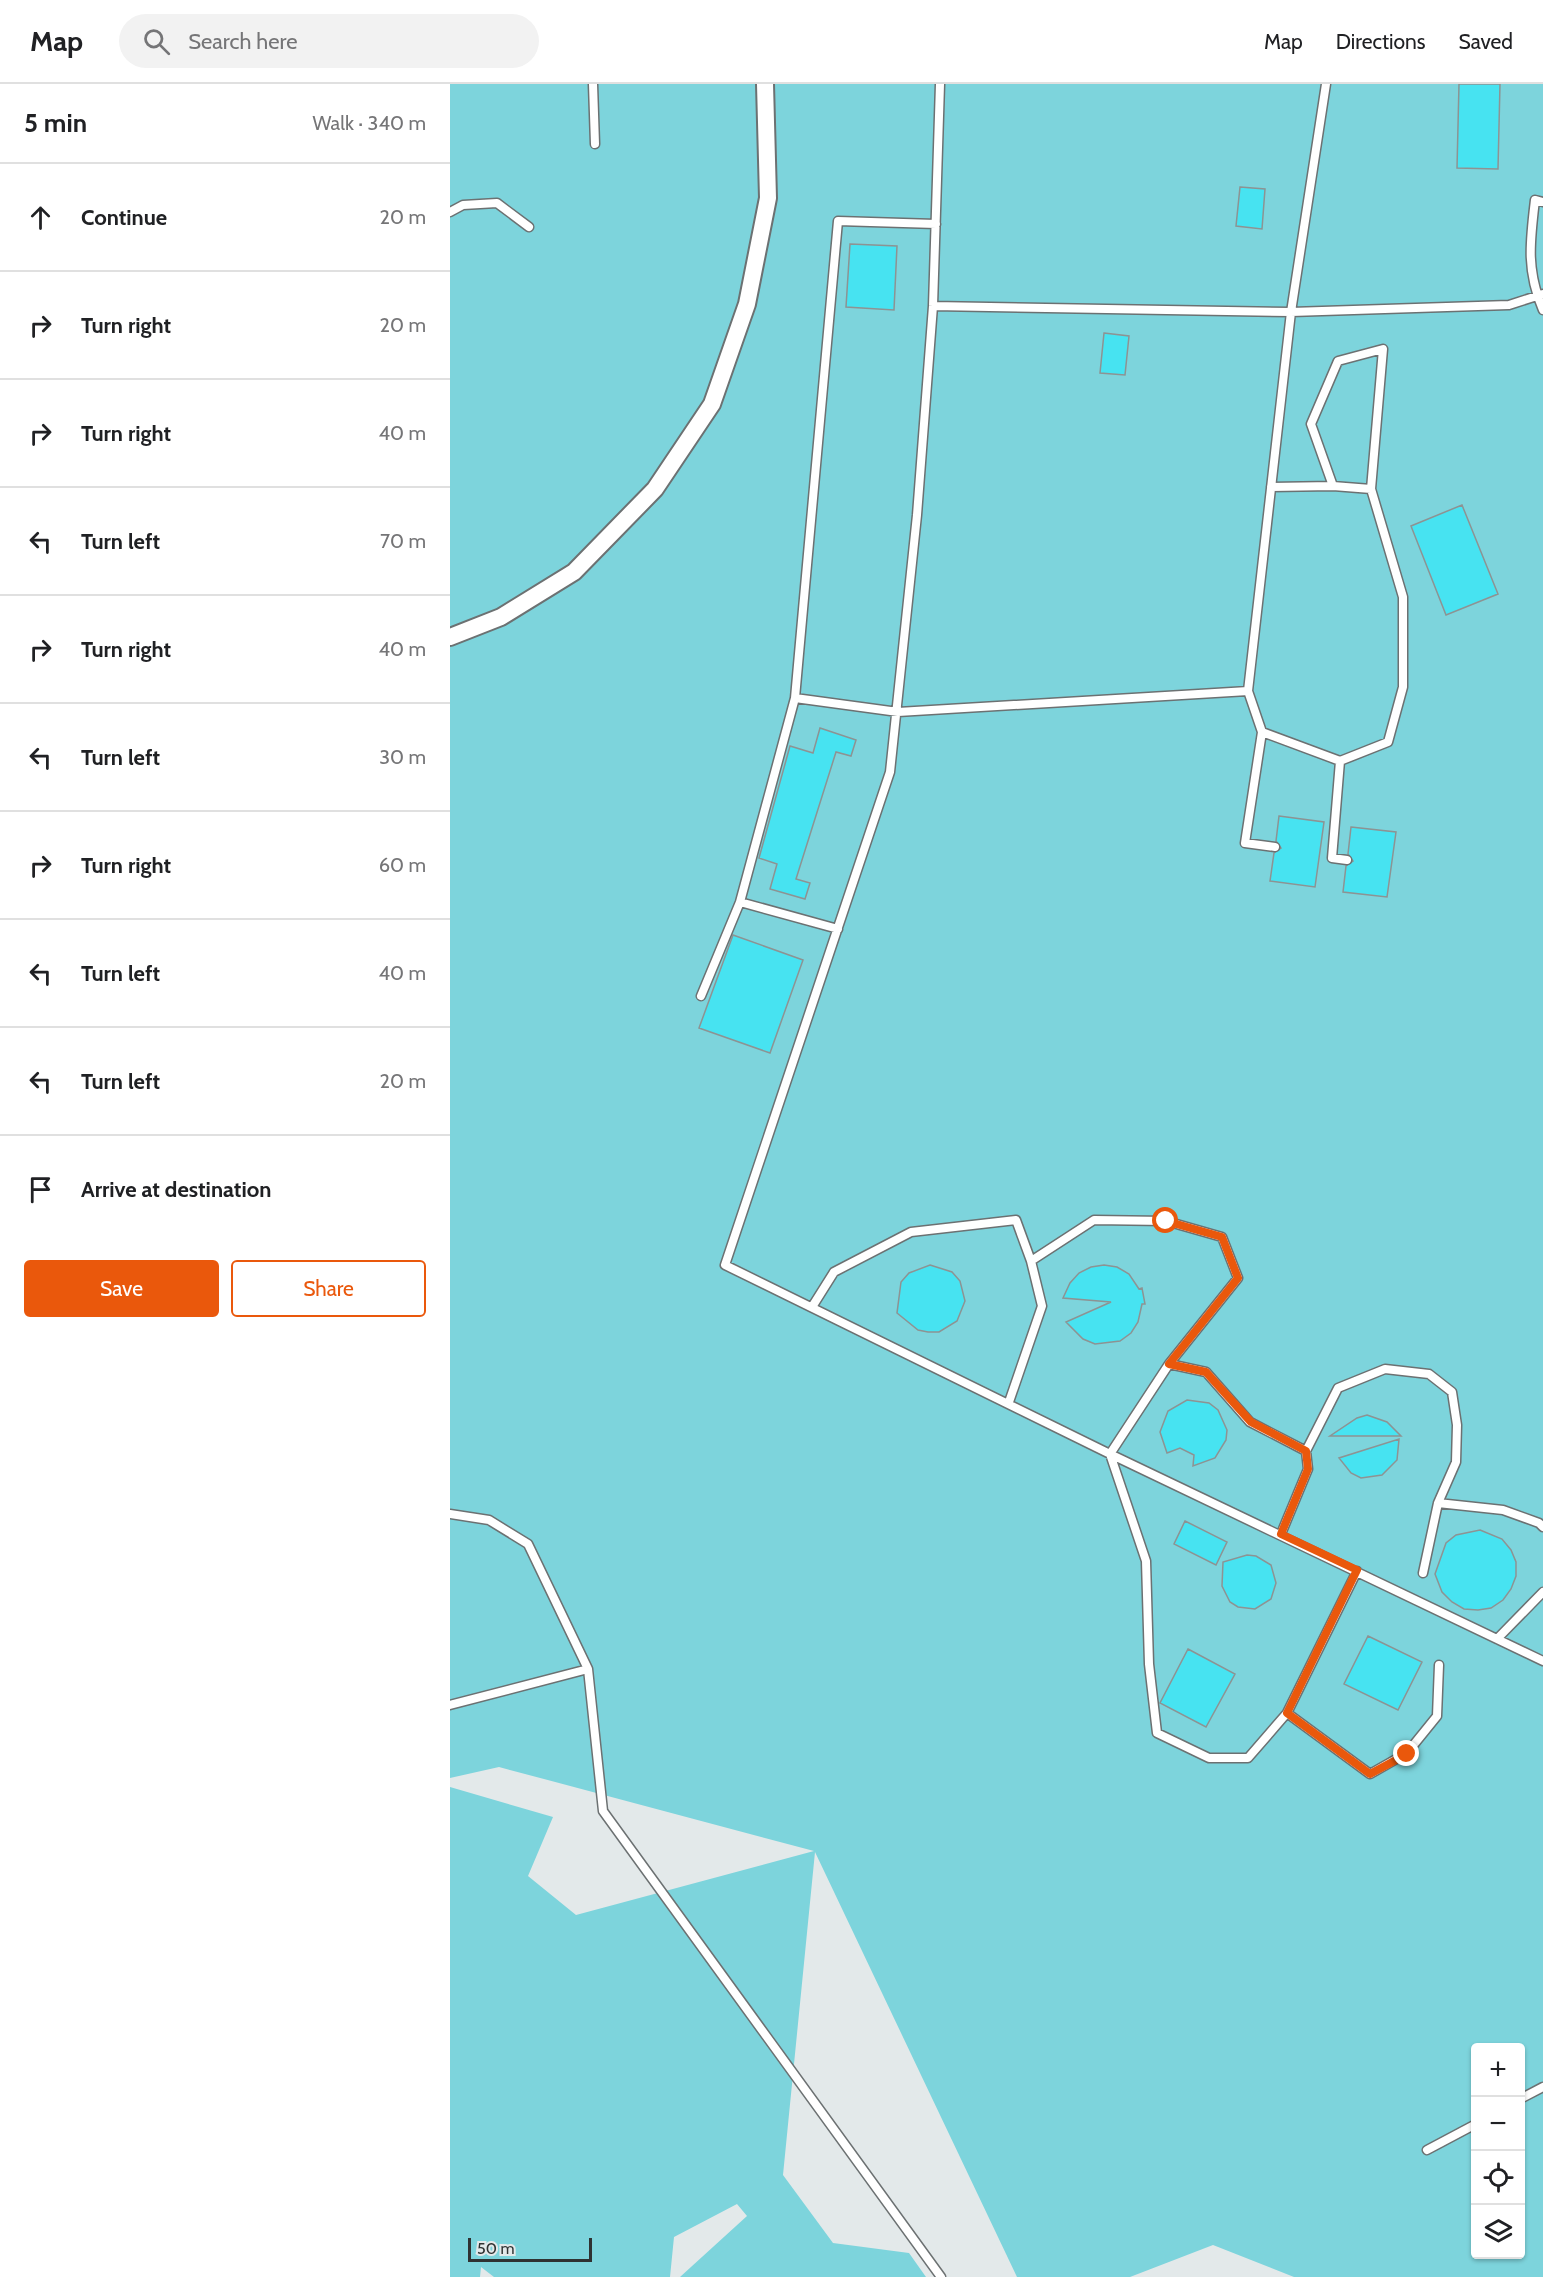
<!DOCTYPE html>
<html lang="en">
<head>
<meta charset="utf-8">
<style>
  :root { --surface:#fff; --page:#f2f2f2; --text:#202124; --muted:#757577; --line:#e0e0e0; --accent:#ea580c }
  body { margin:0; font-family:Cabin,sans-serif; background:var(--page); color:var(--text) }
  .controls { position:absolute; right:18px; bottom:18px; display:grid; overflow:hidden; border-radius:6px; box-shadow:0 2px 4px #0004 }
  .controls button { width:54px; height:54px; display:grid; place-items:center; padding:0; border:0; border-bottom:2px solid var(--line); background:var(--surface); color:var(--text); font:30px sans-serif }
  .scale { position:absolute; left:18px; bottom:15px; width:124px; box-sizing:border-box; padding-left:6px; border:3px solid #2f3232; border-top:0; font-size:16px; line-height:21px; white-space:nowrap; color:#2f3232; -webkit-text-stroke:4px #e3e9ea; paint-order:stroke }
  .stop { position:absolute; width:18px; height:18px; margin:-14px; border:4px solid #ea580c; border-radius:50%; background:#fff }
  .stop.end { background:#ea580c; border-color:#fff; box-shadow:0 2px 6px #0008 }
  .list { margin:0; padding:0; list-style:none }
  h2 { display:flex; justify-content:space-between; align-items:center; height:78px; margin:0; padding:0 24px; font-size:26px }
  h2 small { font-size:20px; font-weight:400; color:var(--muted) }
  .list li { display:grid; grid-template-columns:39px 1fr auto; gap:18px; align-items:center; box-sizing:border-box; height:108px; padding:0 24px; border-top:2px solid var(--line) }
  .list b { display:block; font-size:22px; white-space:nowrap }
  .list em { font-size:20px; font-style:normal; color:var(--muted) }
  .actions { display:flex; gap:12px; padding:18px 24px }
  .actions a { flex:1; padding:14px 0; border:2px solid var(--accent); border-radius:6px; text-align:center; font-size:21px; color:var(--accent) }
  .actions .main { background:var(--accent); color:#fff }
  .icon { flex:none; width:33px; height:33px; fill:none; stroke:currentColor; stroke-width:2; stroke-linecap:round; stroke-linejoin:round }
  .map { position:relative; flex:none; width:1093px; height:2193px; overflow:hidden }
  header { display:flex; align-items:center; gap:36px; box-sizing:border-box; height:84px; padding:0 30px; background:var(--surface); border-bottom:2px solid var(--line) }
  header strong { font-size:28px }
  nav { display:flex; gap:33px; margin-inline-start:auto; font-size:21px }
  .search { width:420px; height:54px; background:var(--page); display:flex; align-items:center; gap:15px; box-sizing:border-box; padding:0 21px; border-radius:33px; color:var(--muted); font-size:22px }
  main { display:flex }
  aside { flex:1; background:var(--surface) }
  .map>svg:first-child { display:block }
</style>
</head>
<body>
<header>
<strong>Map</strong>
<div class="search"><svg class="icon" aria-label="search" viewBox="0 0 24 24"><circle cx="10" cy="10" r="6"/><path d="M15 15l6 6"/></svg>Search here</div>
<nav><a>Map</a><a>Directions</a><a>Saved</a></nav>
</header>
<main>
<aside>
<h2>5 min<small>Walk · 340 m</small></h2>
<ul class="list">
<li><svg class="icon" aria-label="ahead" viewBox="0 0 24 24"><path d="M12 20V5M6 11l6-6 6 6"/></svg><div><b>Continue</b></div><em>20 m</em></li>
<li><svg class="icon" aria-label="right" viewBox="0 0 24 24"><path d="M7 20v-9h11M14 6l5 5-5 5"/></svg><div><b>Turn right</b></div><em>20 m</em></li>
<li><svg class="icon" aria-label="right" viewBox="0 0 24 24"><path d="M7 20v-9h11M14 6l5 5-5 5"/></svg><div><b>Turn right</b></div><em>40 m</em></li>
<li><svg class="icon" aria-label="left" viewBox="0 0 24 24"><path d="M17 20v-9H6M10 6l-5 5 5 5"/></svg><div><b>Turn left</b></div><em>70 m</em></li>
<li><svg class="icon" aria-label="right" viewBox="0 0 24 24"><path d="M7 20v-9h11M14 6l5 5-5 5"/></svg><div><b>Turn right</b></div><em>40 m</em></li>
<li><svg class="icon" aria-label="left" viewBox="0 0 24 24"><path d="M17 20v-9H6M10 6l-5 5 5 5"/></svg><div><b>Turn left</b></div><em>30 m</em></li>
<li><svg class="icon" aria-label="right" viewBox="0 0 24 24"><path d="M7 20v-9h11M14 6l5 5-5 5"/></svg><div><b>Turn right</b></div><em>60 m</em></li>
<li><svg class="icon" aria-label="left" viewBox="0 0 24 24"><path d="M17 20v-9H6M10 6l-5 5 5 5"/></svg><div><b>Turn left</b></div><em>40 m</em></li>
<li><svg class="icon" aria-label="left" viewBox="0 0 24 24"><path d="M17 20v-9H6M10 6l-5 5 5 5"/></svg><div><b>Turn left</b></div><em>20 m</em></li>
<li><svg class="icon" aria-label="arrive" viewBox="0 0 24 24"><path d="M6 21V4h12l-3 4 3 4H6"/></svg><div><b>Arrive at destination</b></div></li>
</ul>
<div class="actions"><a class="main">Save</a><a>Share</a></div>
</aside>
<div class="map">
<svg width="1093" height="2193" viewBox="0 0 1093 2193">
  <rect width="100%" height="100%" fill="#e3e9ea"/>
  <path fill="#7dd4dc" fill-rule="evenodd" d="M0 0H1093V2193H844L763 2161 680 2193H567L365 1768 333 2091 383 2159 459 2169 476 2193H230L297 2132 287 2120 224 2153 220 2193H44L31 2183 30 2193H0V1703L103 1733 78 1792 126 1831 364 1767 49 1683 0 1694ZM1026 1964H1070V2170H1026Z"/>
  <path fill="#47e3f1" stroke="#8d9393" stroke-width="1.5" d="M1009 0H1050L1048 85 1007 84Z
    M790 103 815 105 812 145 786 142Z
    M400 160 447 162 444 226 396 223Z
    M654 249 679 252 675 291 650 289Z
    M1012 421 1048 510 996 531 961 442Z
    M370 644 406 656 401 672 386 668 346 795 360 799 355 815 320 805 327 780 309 774 340 662 363 669Z
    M829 732 874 738 865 803 820 797 824 769 831 764 826 757Z
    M901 743 946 748 937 813 893 808 896 782 903 777 898 770Z
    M283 851 353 876 320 969 249 944Z
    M480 1181 502 1188 510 1197 515 1217 507 1237 489 1248H478L468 1246 447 1229 451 1198 459 1189Z
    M654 1181 667 1183 679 1190 689 1205 692 1204 695 1220H692L688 1238 681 1249 670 1257 645 1260 633 1255 616 1238 661 1218 613 1214 620 1199 629 1189 641 1183Z
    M737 1316 759 1319 768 1326 777 1346 776 1356 765 1374 743 1382 744 1371 730 1364 717 1369 710 1348 718 1327Z
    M917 1331 937 1338 951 1352H880L907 1334Z
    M949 1355 947 1376 932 1391 911 1394 901 1389 889 1374Z
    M735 1437 777 1458 766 1481 724 1460Z
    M1030 1446 1052 1455 1061 1466 1066 1478V1492L1061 1505 1053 1516 1041 1524 1028 1526 1014 1525 1002 1518 992 1508 985 1490 996 1459 1006 1451Z
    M797 1471 806 1472 821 1481 826 1499 821 1515 805 1525 788 1523 780 1518 772 1502 773 1478Z
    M918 1552 972 1578 948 1626 894 1600Z
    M738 1565 785 1590 756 1643 710 1619Z"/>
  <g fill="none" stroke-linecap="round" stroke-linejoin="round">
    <g stroke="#6c7172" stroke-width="11">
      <path id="lane" d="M143 0 145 60
        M490 0 483 222 467 431 440 688 275 1181 660 1370 1093 1577
        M876 0 841 228 1059 221 1093 210
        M1093 118 1085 116C1080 158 1076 186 1093 226
        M0 128 13 121 47 119 79 143
        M883 402 861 340 888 277 933 265 921 405
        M798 607 812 648 890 677 938 658 953 603V513L921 405 883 402 821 403
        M345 614 448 628 798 607 841 228 483 222
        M812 648 795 759 825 763
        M890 677 882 774 897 776
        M290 818 388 845
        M251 912 290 818 345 614 388 137 486 140
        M362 1223 384 1188 461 1148 566 1136 581 1177 644 1136 716 1137 772 1153 788 1194 719 1280 756 1288 800 1338 856 1367 888 1304 935 1285 979 1290 1002 1308 1007 1341 1006 1378 988 1419 1053 1426 1089 1439 1093 1443
        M719 1280 660 1370 696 1477 699 1580 707 1649 759 1674H798L837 1629 907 1487
        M559 1318 592 1222 581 1177
        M0 1430 39 1436 78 1460 138 1585 153 1727 491 2193
        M831 1450 858 1385 856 1367
        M973 1489 988 1419
        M1047 1555 1093 1508
        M0 1621 138 1585
        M837 1629 920 1690 957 1669 987 1632 989 1581
        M1070 2015 1093 2003
        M977 2066 1026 2040"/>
    </g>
    <g stroke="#6c7172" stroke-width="20">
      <path id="street" d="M0 553 51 533 124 488 205 405 262 320 297 220 318 114 315 0"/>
    </g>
    <use href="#lane" stroke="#fff" stroke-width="8"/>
    <use href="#street" stroke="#fff" stroke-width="16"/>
  </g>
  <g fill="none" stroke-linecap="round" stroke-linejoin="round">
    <path stroke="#ea580c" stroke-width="8" d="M716 1137 772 1153 788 1194 719 1280 756 1288 801 1338 856 1367 858 1385 831 1450 907 1486 837 1629 920 1690 957 1670"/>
  </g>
</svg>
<div class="controls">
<button>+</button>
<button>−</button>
<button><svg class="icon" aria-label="locate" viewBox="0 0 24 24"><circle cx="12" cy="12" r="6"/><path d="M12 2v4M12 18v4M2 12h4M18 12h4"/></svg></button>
<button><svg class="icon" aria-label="layers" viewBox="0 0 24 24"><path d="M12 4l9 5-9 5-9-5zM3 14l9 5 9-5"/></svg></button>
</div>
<div class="scale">50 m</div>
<div class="stop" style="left:716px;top:1137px"></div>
<div class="stop end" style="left:957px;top:1670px"></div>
</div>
</main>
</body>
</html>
